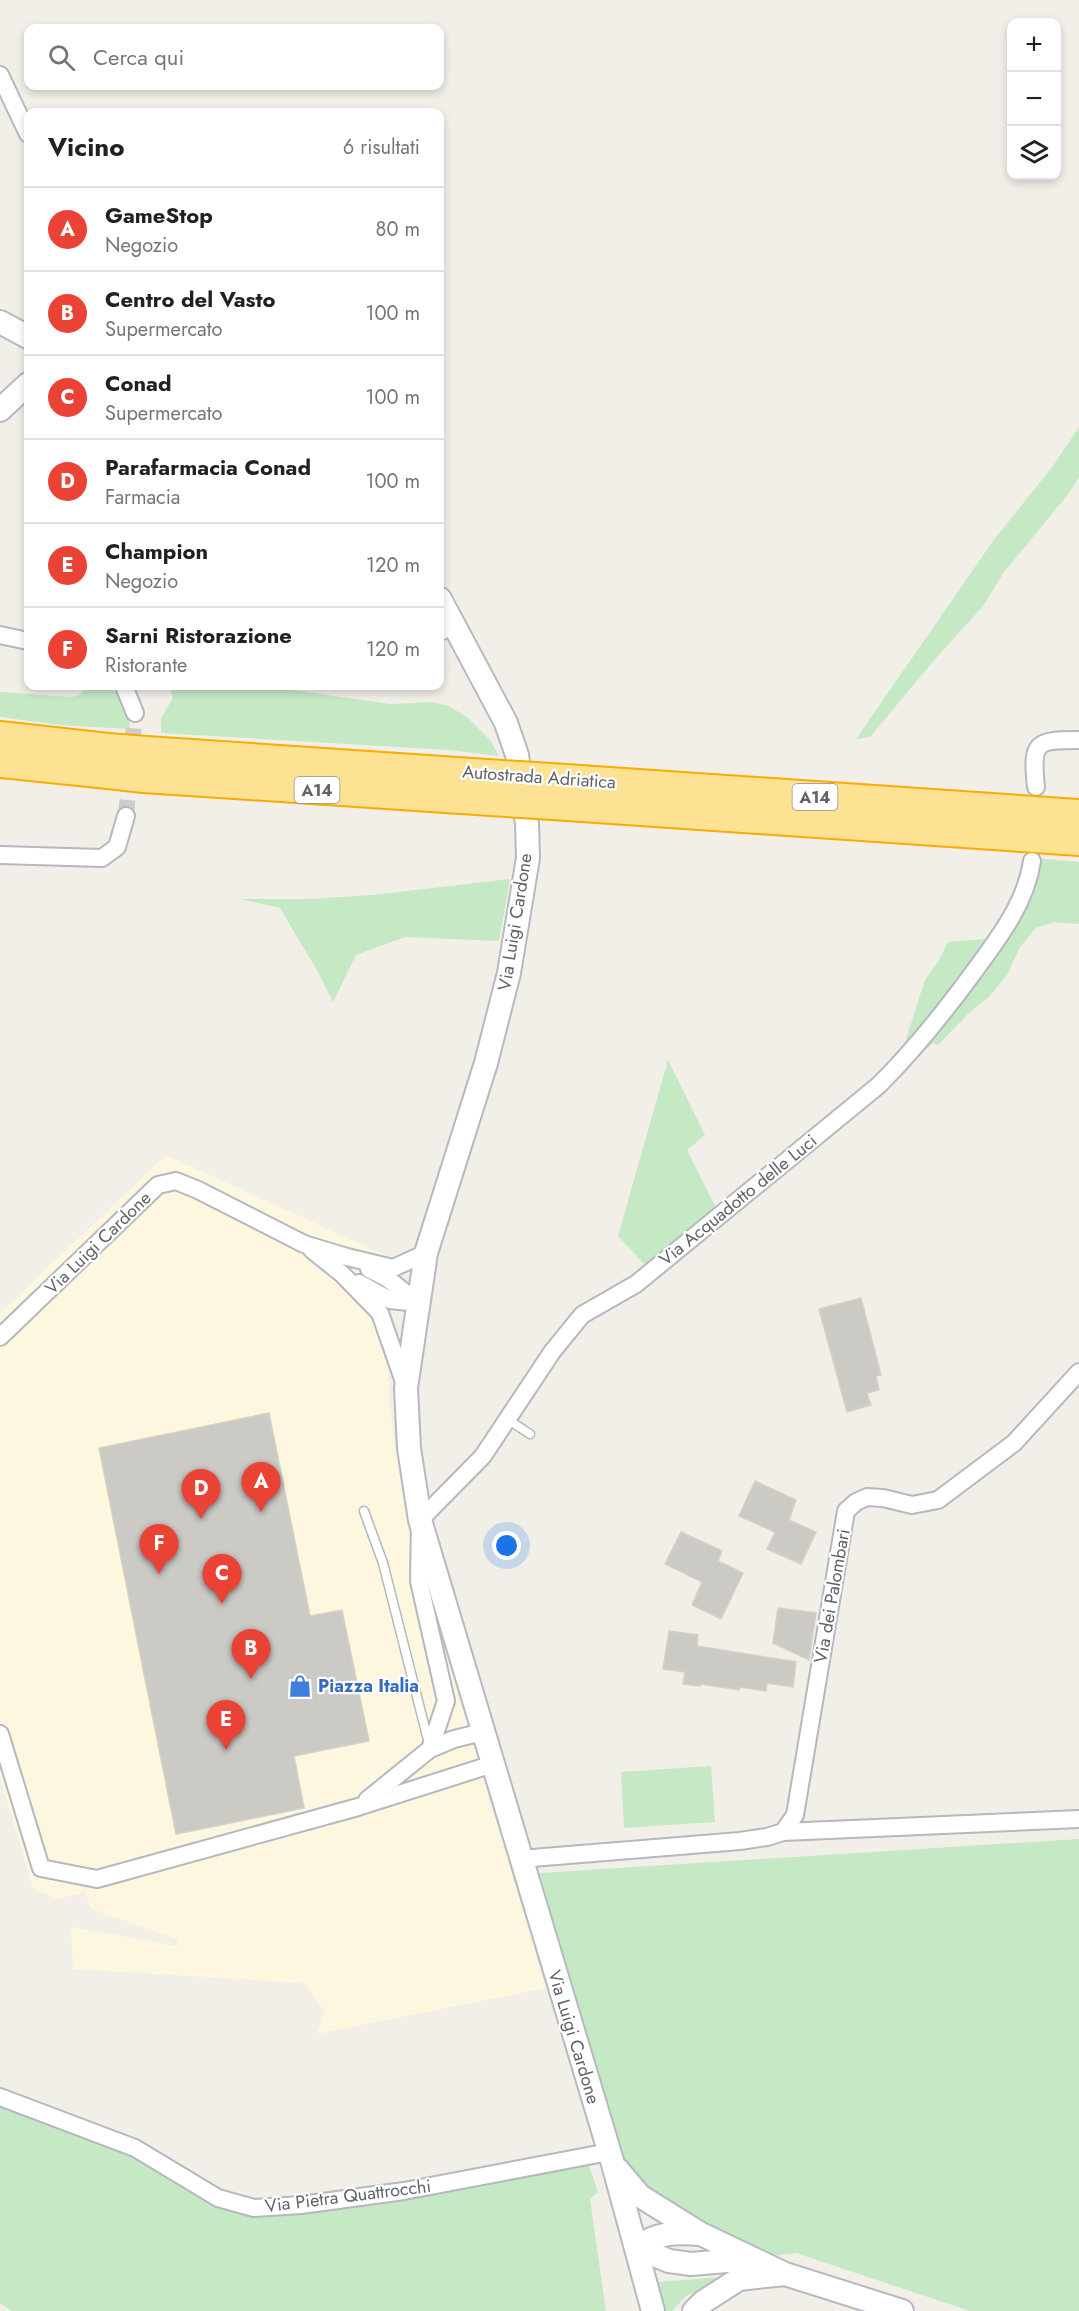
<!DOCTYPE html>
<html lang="it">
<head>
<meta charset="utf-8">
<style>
  :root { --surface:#fff; --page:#f2f2f2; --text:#202124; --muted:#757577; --line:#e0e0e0; --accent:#ea4335 }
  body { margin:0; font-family:Jost,sans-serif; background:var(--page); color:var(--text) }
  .controls { position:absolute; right:18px; top:18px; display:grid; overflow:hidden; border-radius:12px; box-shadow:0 3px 9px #0003 }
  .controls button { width:54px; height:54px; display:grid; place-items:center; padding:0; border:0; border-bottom:2px solid var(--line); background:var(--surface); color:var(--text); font:30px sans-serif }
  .you { position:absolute; left:507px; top:1546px; width:21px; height:21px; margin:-15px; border:4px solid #fff; border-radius:50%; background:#1a73e8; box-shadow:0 0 0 9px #1a73e833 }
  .badge { display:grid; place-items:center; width:39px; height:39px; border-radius:50%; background:var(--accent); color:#fff; font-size:20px; font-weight:700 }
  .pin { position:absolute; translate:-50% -50px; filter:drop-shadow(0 2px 3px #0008) }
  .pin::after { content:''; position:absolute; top:32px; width:21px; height:18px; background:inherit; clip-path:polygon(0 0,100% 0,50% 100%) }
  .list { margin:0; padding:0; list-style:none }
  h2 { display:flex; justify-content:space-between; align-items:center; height:78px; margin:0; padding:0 24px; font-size:26px }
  h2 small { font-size:20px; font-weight:400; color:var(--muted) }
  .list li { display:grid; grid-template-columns:39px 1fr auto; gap:18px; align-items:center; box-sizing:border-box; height:84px; padding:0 24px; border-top:2px solid var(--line) }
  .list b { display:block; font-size:22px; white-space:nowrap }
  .list p { margin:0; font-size:20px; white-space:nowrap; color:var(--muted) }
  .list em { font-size:20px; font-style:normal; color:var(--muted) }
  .icon { flex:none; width:33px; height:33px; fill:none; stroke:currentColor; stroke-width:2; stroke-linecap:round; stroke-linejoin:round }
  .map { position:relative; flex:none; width:1079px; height:2311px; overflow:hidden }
  .search { position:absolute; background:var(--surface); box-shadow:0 3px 9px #0003; left:24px; top:24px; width:420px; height:66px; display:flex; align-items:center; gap:15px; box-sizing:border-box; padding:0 21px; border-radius:12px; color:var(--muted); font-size:22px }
  .panel { position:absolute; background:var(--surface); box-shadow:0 3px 9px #0003; left:24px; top:108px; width:420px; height:582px; border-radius:12px }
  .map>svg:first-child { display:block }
</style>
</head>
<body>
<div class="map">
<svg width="1079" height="2311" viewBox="0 0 1079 2311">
  <rect width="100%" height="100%" fill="#f1efe8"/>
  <path fill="#fef7e0" d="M166 1155 387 1256 389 1402 407 1524 546 1988 317 2034 325 2012 305 1983 73 1969 71 1927 177 1946 178 1939 91 1909 85 1892 58 1899 33 1889 0 1777V1313Z"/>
  <path fill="#c5e8c5" d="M1079 427V477L1069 493 1004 572 983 606 935 659 870 737 856 739 993 541 1053 466Z
    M87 686H109C124 698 129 710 130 729L59 725 0 717V692C13 692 72 699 77 696 81 694 84 689 87 686Z
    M170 686H265L390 704 432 702 448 706 467 717 490 740 499 756 449 750 161 733V718L173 698Z
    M1036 858 1079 862V924L1055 922 1036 928 1020 947 1007 975 989 997 971 1011 938 1045 933 1043 922 1053 905 1042 925 980 939 960 948 942 994 938Z
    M510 879 499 941 405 937 356 955 333 1002 318 972 280 908 241 899H309L373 895Z
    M668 1060 705 1135 687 1150 716 1208 646 1266 618 1236Z
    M711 1766 715 1822 624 1828 621 1772Z
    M1079 1839V2311H970L796 2253 753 2258 622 2175 540 1873Z
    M0 2103 134 2155 240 2211 588 2163 598 2192 590 2199 606 2311H12L0 2303Z
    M721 2277 685 2297 672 2311H661L657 2282Z"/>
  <path fill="#cccac5" stroke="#d6d1c6" stroke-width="1.5" d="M861 1298 881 1375 876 1376 879 1390 867 1393 871 1405 847 1412 819 1309Z
    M269 1413 310 1616 342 1610 369 1741 294 1756 304 1808 176 1834 99 1448Z
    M755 1481 796 1500 789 1520 816 1532 801 1564 767 1549 775 1532 739 1516Z
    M681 1532 722 1551 718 1561 743 1573 721 1619 692 1605 702 1582 665 1564Z
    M778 1608 816 1613 809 1660 773 1643Z
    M669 1631 698 1635 697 1646 796 1662 793 1687 767 1683 766 1691 740 1687 739 1690 701 1684 700 1686 683 1684 685 1672 663 1669Z"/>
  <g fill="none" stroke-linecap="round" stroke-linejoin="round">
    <path stroke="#ccccc8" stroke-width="16" stroke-dasharray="16 8" stroke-linecap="butt" d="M126 816 135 713"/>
    <g stroke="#b5b8bc" stroke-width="11">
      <path id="lane" d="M440 637 455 628
        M507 1419 530 1434
        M364 1511 383 1563 429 1744"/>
    </g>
    <g stroke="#b5b8bc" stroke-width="20">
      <path id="street" d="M0 75 28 134
        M0 635 28 641
        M124 686 135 713
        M1036 787C1031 741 1036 740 1079 740
        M0 855 102 858 117 847 126 816
        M312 1250 342 1274 380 1313 405 1385
        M369 1269 387 1278 418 1303
        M359 1283 390 1300 418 1303
        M0 1337 158 1185 176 1181 198 1190 304 1244 347 1257 393 1268 426 1253
        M0 1734 41 1868 97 1879 358 1807 493 1764
        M430 1749 446 1701 419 1581 420 1520 483 1456 552 1352 582 1315 636 1284 879 1085C915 1049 943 1014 973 973 998 939 1026 903 1032 861
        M367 1800 430 1749 454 1739 483 1732
        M783 1832 1079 1819
        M520 1859 740 1841 767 1837 783 1832 795 1815 846 1511 856 1502 867 1497 883 1498 912 1505 938 1500 1014 1443 1079 1372
        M0 2097 135 2148 218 2198 254 2208 301 2205 404 2191 609 2152"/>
    </g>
    <g stroke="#b6babf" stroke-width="26">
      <path id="secondary" d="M0 322 28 337
        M0 410 28 384
        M440 599 506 723 517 755 527 824 528 858 509 973 486 1063 426 1253 406 1388 409 1448 420 1520 613 2164 653 2311
        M618 2170 640 2196 701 2234 785 2274 902 2311
        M636 2247 669 2261 691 2264 751 2259
        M636 2247C658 2233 673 2232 700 2234
        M694 2311 703 2302 739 2279 785 2274"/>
    </g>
    <g stroke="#f9ab00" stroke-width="32">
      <path id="highway" d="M0 736 108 748
        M147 751 487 774
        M0 763 108 774
        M144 778 491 801
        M551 778 1079 814
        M553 805 1079 841"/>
    </g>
    <use href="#lane" stroke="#fff" stroke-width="8"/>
    <use href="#street" stroke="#fff" stroke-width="16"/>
    <use href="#secondary" stroke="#fff" stroke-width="22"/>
    <use href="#highway" stroke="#fde293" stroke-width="28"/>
    <g stroke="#f9ab00" stroke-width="32" stroke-linecap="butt">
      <path id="highway-bridge" d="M108 748 147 751
        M108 774 144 778
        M487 774 551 778
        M491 801 553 805"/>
    </g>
    <use href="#highway-bridge" stroke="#fde293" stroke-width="28"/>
  </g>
  <defs>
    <g id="shop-bare" transform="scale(1.8)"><path d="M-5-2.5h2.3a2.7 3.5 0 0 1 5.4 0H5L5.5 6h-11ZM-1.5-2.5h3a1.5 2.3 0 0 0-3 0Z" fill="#3f7fe0" stroke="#fff" stroke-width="2.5" paint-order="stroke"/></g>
  </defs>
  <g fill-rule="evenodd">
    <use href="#shop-bare" x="300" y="1686"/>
  </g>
  <g text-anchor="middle" stroke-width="4.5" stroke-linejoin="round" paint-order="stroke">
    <g fill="#fff" stroke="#8f9295" stroke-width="1.5">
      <rect x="294.5" y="777" width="45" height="26" rx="4.5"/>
      <rect x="792.5" y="784" width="45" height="26" rx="4.5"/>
    </g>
    <g font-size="16" font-weight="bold" fill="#5f6368">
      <text x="317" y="796">A14</text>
      <text x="815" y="803">A14</text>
    </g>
    <g font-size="18" fill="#5f6368" stroke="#fff">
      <text transform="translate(539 777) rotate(4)" y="6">Autostrada Adriatica</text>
      <text transform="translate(515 922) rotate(-81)" y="6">Via Luigi Cardone</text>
      <text transform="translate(738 1200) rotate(-39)" y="6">Via Acquadotto delle Luci</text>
      <text transform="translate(98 1243) rotate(-44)" y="6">Via Luigi Cardone</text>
      <text transform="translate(832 1596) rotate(-80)" y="6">Via dei Palombari</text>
      <text transform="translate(574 2037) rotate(73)" y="6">Via Luigi Cardone</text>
      <text transform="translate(348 2196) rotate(-7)" y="6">Via Pietra Quattrocchi</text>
    </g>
    <g font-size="18" font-weight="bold" fill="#366cbe" stroke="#fff" text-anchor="start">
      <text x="318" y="1692">Piazza Italia</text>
    </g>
  </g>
</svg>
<div class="controls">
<button>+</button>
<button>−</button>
<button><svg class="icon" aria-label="layers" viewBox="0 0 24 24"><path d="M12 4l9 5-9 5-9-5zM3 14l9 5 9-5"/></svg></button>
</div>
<div class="you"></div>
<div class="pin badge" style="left:261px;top:1512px">A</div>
<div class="pin badge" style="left:251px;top:1679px">B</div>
<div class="pin badge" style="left:222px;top:1604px">C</div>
<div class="pin badge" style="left:201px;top:1519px">D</div>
<div class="pin badge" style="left:226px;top:1750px">E</div>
<div class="pin badge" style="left:159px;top:1574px">F</div>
<div class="search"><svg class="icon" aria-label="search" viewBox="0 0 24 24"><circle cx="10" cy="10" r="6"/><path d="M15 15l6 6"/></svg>Cerca qui</div>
<section class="panel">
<h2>Vicino<small>6 risultati</small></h2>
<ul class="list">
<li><span class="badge">A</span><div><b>GameStop</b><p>Negozio</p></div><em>80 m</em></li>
<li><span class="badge">B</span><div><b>Centro del Vasto</b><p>Supermercato</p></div><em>100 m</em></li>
<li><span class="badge">C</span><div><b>Conad</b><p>Supermercato</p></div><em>100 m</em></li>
<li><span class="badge">D</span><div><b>Parafarmacia Conad</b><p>Farmacia</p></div><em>100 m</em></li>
<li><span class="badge">E</span><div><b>Champion</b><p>Negozio</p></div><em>120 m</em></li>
<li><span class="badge">F</span><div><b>Sarni Ristorazione</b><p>Ristorante</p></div><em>120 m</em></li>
</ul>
</section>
</div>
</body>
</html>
